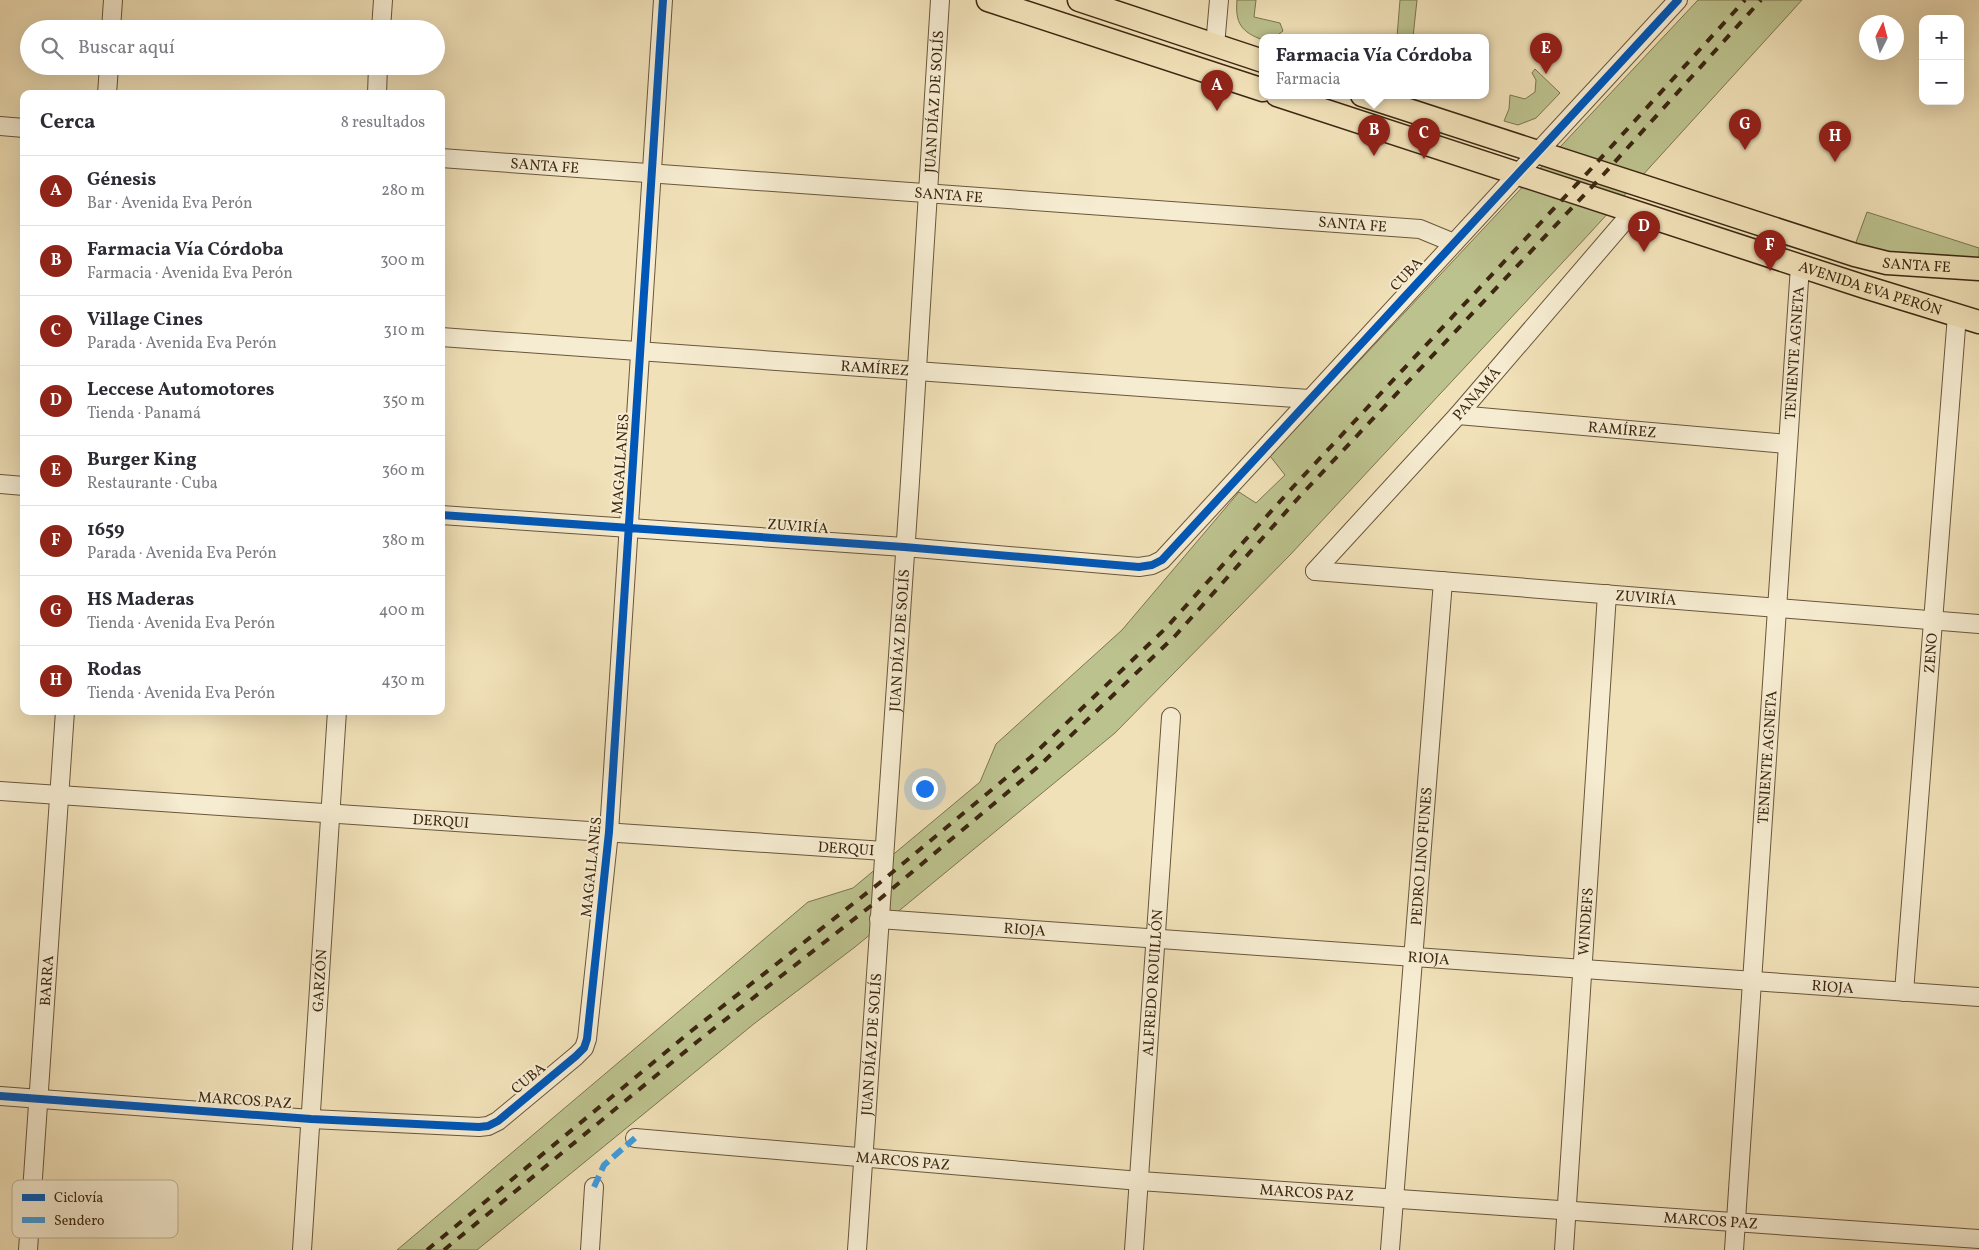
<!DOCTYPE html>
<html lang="es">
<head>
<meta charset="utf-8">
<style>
  :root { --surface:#fff; --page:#f2f2f3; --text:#2b2b33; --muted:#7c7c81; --line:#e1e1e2; --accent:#8f2418 }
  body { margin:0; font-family:Vollkorn,serif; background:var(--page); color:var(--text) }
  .controls { position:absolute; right:15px; top:15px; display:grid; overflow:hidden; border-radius:10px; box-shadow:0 5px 20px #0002 }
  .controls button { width:45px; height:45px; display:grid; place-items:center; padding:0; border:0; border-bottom:1px solid var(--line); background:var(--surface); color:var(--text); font:25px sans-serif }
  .compass { position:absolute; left:1859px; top:15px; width:45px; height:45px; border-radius:50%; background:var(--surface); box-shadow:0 5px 20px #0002; rotate:6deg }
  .you { position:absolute; left:924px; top:788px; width:18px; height:18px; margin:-12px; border:4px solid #fff; border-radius:50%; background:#1a73e8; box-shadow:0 0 0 8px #1a73e833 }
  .badge { display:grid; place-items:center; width:32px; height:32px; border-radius:50%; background:var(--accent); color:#fff; font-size:16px; font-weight:700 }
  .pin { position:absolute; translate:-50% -41px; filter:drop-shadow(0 1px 2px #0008) }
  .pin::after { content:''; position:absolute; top:26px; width:18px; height:15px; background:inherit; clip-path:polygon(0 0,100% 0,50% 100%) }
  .popup { position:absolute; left:1259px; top:34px; width:230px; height:65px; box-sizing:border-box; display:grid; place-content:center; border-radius:10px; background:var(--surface); filter:drop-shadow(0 1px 4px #0005); font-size:16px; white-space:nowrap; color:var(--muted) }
  .popup b { font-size:19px; color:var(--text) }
  .popup::after { content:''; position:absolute; left:50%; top:100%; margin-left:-10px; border:10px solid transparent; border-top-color:var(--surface) }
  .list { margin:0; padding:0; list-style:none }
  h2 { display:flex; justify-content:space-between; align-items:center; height:65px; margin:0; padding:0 20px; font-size:21px }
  h2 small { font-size:16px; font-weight:400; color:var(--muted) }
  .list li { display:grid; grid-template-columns:32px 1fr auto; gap:15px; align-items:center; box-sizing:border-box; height:70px; padding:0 20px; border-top:1px solid var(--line) }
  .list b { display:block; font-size:19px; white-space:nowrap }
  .list p { margin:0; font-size:16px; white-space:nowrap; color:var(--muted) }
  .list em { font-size:16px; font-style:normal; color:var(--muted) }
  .icon { flex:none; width:28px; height:28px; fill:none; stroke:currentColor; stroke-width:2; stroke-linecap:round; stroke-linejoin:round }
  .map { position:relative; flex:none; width:1979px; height:1250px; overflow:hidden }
  .search { position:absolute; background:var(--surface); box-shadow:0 5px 20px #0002; left:20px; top:20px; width:425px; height:55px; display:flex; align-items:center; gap:12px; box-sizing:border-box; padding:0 18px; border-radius:28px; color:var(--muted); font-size:19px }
  .panel { position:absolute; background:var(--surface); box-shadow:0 5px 20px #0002; left:20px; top:90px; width:425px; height:625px; border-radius:10px }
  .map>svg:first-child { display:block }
</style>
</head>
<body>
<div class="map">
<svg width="1979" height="1250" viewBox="0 0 1979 1250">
  <rect width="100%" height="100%" fill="#f1e1b8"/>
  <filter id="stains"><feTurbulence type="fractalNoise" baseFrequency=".004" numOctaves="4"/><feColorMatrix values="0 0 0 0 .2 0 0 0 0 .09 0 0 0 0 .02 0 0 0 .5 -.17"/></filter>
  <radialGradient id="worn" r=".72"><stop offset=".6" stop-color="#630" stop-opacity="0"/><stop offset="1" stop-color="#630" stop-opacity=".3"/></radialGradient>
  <path fill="#bcc28e" stroke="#7c7450" d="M1237 0H1256L1254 17 1280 23 1283 31 1275 37H1263V40C1241 32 1235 23 1237 0Z
    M1400 0H1417L1413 37H1397Z
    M1698 0H1802L1590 233 1290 555 1115 733 855 947 755 1023 477 1250H397L808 902 853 888 980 782 996 744 1122 630 1239 492 1256 503 1285 475 1270 456Z
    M1535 69 1560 93 1536 118 1518 125 1504 121 1509 109 1510 95 1525 99 1535 92 1536 80 1532 73Z
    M1867 212 1979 248V260L1881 252 1855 245Z"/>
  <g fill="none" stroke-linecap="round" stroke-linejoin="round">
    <g stroke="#6a563b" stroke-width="20">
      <g id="minor">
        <path d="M111 29 113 0"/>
        <path d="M381 29 383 0"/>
        <path d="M1215 46 1219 0"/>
        <path d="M107 94 109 66"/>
        <path d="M377 94 378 66"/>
        <path d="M0 126 24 128"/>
        <path id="s1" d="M441 158 1420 229 1454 243"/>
        <path id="s2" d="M441 337 1309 399"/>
        <path id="s3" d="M1458 415 1787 444"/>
        <path d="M0 484 24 486"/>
        <path d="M441 515 904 547 1139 567 1152 565 1162 560 1678 0"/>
        <path id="s4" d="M1315 571 1979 624"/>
        <path id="s5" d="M1315 571 1458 415 1633 211"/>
        <path id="s6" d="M0 791 884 851"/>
        <path id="s7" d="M879 919 1979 997"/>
        <path id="s8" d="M1904 992 1957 315"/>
        <path d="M0 1096 311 1119 479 1127 488 1126 498 1121 576 1056 584 1048 587 1039 609 832 663 0"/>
        <path id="s9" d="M635 1138 1140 1181 1979 1239"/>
        <path id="s10" d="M28 1250 65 711"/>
        <path id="s11" d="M302 1250 337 711"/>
        <path d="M590 1250 594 1187"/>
        <path id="s12" d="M857 1250C886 833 916 417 940 0"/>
        <path id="s13" d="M1134 1250 1171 717"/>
        <path id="s14" d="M1390 1250 1443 581"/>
        <path id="s15" d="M1564 1250 1607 594"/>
        <path id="s16" d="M1734 1250 1800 266"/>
      </g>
    </g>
    <g stroke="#3d2711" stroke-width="25">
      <g id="major">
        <path d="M988 0 1263 90"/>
        <path d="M1079 0 1263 61"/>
        <path id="s17" d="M1277 95 1865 287 1979 322"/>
        <path id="s18" d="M1362 95 1855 255 1887 263 1979 269"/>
      </g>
    </g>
    <use href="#minor" stroke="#f6ecd1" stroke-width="18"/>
    <use href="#major" stroke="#f1e1b8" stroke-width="22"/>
    <path stroke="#3d2711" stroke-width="4" stroke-dasharray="9 9" stroke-linecap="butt" d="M427 1250 690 1032 882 881 1031 757 1166 628 1293 487 1590 170 1745 0
      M444 1250 698 1041 881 898 1039 766 1175 636 1301 495 1603 175 1761 0"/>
    <path stroke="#3f9cde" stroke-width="6" stroke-dasharray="12 6" stroke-linecap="butt" d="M594 1187 604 1165 635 1138"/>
    <g stroke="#f6ecd1" stroke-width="11">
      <path id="cycleway" d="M441 515 904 547 1139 567 1152 565 1162 560 1678 0
        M0 1096 311 1119 479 1127 488 1126 498 1121 576 1056 584 1048 587 1039 609 832 663 0"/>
    </g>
    <use href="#cycleway" stroke="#0057b8" stroke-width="8"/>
  </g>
  <g text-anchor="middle" stroke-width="4" stroke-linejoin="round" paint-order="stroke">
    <g font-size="15" fill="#3d2711" stroke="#f6ecd1">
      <text dy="5" stroke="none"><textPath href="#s12" startOffset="1151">JUAN DÍAZ DE SOLÍS</textPath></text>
      <text dy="5" stroke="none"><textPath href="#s1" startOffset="104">SANTA FE</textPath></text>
      <text dy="5" stroke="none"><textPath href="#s1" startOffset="509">SANTA FE</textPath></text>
      <text dy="5" stroke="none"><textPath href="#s1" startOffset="914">SANTA FE</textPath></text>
      <text dy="5" stroke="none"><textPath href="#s18" startOffset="581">SANTA FE</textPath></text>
      <text transform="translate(1406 274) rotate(-47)" y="5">CUBA</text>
      <text dy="5" stroke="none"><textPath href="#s17" startOffset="624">AVENIDA EVA PERÓN</textPath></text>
      <text dy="5" stroke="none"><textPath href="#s16" startOffset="899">TENIENTE AGNETA</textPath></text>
      <text dy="5" stroke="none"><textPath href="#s2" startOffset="435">RAMÍREZ</textPath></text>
      <text dy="5" stroke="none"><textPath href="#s5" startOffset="240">PANAMÁ</textPath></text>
      <text dy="5" stroke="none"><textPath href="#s3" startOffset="165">RAMÍREZ</textPath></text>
      <text transform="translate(620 464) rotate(-86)" y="5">MAGALLANES</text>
      <text transform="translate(798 526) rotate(4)" y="5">ZUVIRÍA</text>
      <text dy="5" stroke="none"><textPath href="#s4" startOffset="332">ZUVIRÍA</textPath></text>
      <text dy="5" stroke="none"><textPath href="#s12" startOffset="611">JUAN DÍAZ DE SOLÍS</textPath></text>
      <text dy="5" stroke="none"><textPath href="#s8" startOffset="340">ZENO</textPath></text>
      <text dy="5" stroke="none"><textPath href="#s16" startOffset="494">TENIENTE AGNETA</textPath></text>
      <text dy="5" stroke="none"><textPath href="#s6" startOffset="442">DERQUI</textPath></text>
      <text dy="5" stroke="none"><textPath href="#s6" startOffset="848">DERQUI</textPath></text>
      <text dy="5" stroke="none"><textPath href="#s14" startOffset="395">PEDRO LINO FUNES</textPath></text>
      <text transform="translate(591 867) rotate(-84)" y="5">MAGALLANES</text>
      <text dy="5" stroke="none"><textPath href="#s15" startOffset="329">WINDEFS</textPath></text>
      <text dy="5" stroke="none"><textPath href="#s7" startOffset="146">RIOJA</textPath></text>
      <text dy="5" stroke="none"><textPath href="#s7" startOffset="551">RIOJA</textPath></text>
      <text dy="5" stroke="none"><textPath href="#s10" startOffset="270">BARRA</textPath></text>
      <text dy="5" stroke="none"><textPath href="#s11" startOffset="270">GARZÓN</textPath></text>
      <text dy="5" stroke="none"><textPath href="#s13" startOffset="268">ALFREDO ROUILLÓN</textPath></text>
      <text dy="5" stroke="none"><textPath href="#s7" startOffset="956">RIOJA</textPath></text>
      <text dy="5" stroke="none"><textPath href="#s12" startOffset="206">JUAN DÍAZ DE SOLÍS</textPath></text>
      <text transform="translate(528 1078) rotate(-40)" y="5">CUBA</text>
      <text transform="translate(245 1100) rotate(4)" y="5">MARCOS PAZ</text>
      <text dy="5" stroke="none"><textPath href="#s9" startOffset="269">MARCOS PAZ</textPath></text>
      <text dy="5" stroke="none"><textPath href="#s9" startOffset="674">MARCOS PAZ</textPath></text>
      <text dy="5" stroke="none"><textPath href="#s9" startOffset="1079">MARCOS PAZ</textPath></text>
    </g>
  </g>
  <rect x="12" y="1180" width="166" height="58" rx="8" fill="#f6ecd1" stroke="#beb197" stroke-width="1"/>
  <rect x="22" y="1194" width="23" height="7" fill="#0057b8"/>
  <rect x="22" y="1217" width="23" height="6" fill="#3f9cde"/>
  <g font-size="14" fill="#3d2711">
    <text x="54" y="1202">Ciclovía</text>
    <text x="54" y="1225">Sendero</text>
  </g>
  <rect width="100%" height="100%" filter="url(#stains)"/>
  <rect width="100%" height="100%" fill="url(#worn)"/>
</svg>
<div class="controls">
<button>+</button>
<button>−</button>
</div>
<svg class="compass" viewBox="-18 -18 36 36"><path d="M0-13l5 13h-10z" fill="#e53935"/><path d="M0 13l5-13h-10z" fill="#7c7c81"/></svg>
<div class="you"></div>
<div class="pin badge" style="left:1217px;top:111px">A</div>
<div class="pin badge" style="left:1374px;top:156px">B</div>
<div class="popup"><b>Farmacia Vía Córdoba</b>Farmacia</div>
<div class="pin badge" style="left:1424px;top:159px">C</div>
<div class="pin badge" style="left:1644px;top:252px">D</div>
<div class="pin badge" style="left:1546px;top:74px">E</div>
<div class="pin badge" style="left:1770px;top:271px">F</div>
<div class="pin badge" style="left:1745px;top:150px">G</div>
<div class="pin badge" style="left:1835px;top:162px">H</div>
<div class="search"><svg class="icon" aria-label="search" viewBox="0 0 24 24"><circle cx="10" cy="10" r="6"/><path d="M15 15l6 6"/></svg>Buscar aquí</div>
<section class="panel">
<h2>Cerca<small>8 resultados</small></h2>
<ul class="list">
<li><span class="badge">A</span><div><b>Génesis</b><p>Bar · Avenida Eva Perón</p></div><em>280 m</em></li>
<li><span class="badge">B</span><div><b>Farmacia Vía Córdoba</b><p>Farmacia · Avenida Eva Perón</p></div><em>300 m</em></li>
<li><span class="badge">C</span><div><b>Village Cines</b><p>Parada · Avenida Eva Perón</p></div><em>310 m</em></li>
<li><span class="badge">D</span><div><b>Leccese Automotores</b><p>Tienda · Panamá</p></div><em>350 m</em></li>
<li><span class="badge">E</span><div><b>Burger King</b><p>Restaurante · Cuba</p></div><em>360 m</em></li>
<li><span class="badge">F</span><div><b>1659</b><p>Parada · Avenida Eva Perón</p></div><em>380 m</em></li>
<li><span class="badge">G</span><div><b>HS Maderas</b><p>Tienda · Avenida Eva Perón</p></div><em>400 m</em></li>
<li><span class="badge">H</span><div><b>Rodas</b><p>Tienda · Avenida Eva Perón</p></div><em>430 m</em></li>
</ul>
</section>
</div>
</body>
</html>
